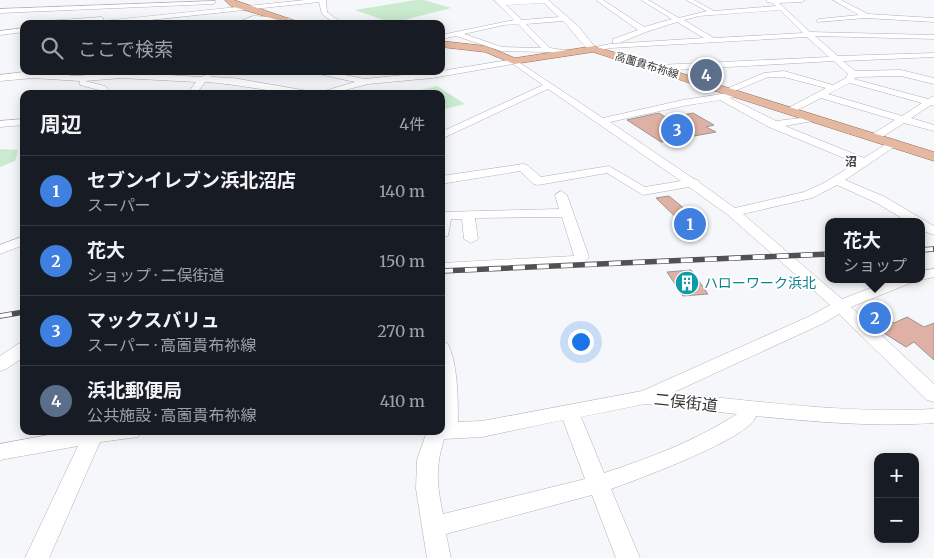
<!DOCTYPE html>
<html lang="ja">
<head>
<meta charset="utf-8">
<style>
  :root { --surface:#171b24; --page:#20242c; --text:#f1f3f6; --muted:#9ea1a6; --line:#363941; --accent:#bfa488 }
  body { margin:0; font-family:Merriweather,"Noto Sans JP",serif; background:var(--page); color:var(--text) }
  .controls { position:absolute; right:15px; bottom:15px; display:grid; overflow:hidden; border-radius:10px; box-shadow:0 2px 12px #0003 }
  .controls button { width:45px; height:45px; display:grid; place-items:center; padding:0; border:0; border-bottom:1px solid var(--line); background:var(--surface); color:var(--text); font:25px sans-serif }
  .you { position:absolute; left:580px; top:341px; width:18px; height:18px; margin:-12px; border:4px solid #fff; border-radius:50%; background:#1a73e8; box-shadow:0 0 0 8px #1a73e833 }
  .badge { display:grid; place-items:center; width:32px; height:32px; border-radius:50%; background:var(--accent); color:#fff; font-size:16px; font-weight:700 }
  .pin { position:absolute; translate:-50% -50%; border:2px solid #fff; box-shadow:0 1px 5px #0006 }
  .popup { position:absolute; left:825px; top:218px; width:100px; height:65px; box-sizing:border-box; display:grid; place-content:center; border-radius:10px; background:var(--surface); filter:drop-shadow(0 1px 4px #0005); font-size:16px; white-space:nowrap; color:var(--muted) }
  .popup b { font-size:19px; color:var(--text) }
  .popup::after { content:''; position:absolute; left:50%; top:100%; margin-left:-10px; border:10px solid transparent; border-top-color:var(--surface) }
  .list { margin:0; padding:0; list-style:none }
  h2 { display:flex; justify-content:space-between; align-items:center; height:65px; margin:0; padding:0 20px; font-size:21px }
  h2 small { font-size:16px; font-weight:400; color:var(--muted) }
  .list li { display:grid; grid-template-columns:32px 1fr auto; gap:15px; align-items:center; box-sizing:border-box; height:70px; padding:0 20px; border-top:1px solid var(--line) }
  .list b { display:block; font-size:19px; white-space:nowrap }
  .list p { margin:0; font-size:16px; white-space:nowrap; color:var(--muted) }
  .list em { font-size:16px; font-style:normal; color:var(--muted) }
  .icon { flex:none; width:28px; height:28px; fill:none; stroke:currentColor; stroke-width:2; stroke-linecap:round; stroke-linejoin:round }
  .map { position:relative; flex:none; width:934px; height:558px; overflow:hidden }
  .search { position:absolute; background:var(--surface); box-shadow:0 2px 12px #0003; left:20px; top:20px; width:425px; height:55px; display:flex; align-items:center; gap:12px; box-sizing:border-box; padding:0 18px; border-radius:10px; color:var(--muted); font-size:19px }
  .panel { position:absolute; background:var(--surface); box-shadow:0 2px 12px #0003; left:20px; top:90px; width:425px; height:345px; border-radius:10px }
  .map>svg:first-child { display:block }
</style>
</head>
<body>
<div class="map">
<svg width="934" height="558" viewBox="0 0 934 558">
  <rect width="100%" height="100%" fill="#f6f7fa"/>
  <path fill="#caebcf" d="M416 0H424L451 8 392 23 355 10Z
    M437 86 465 104 441 110V94H403Z
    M0 149 18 150 15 161 0 167Z"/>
  <path fill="#dfb1a4" stroke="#9a9695" d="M659 113 667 118 693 113 714 125 706 127 716 132 661 142 627 120Z
    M669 196 686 210 683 211 706 230 692 233 656 198Z
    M691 270 708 294 683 296 667 272Z
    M868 304 894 323 907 317 924 327 934 323V360L914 342 906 347 876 328 861 314 867 311Z"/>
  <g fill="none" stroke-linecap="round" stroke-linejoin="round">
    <g stroke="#b1b1b4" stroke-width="1">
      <path id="minor" d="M305 0H326L327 12 343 24H335L322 14 319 2 113 24H88L95 21 30 24 33 22 101 17 104 19 102 21Z
        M494 0H548L578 26 595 47 610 44 704 38 677 22 646 32 619 43H613V39L638 30 596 0H603L644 27 672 19 641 0H648L679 18 707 11 686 0H694L714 11 776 6 772 3 767 2V0H805L802 2 779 3 810 32 934 35V39L815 36 838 56 934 53V57L843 61 855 71 901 70 934 78V84L901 76 856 77 854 79 928 99 934 96V106L931 105 911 118 934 125V131L904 123 879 139H871L870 137 871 135 895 120 821 98 794 112H788V108L826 88 784 77H768L730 93 734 96 730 98 776 121 818 116V120L785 126 864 158 891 141H899L900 143 845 180 885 197 934 226V235L921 230V222H908L877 203 837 185 812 198 743 214 842 299 894 279H915L913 282 851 307 934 384V402L927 400 839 314 822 324 672 393C759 401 846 414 934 409V423C874 427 816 422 756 416 751 438 636 480 611 489L640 558H616L592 495 446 534 451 558H427L416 489 417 460 427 431H441V341L447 343C458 361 458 401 458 422L482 421 642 391 810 316 830 305 728 215 689 187 643 195 607 173 538 185 534 184 520 171 441 184V176L523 164 527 165 541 177 609 166 645 187 681 181 548 89 441 139V132L543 85 513 64 432 78 368 84 330 94H314L355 82 305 71H325L365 79 441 71 514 59 603 118 683 100 728 93 724 91 726 89 764 73 784 71 833 85 846 78 848 74 834 61 658 71 654 68 658 65 829 57 807 37 610 48C605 49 599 51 594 51 585 51 571 28 563 21L526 24 550 48 570 51 571 53 567 55 547 52 501 51 456 36 441 39V35L514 20ZM544 3 559 17 522 20 506 5ZM780 10 803 33 714 38 684 20 699 16ZM518 24 541 48 502 47 464 34 504 25ZM850 83 922 103 902 116 828 94ZM720 100 769 127 856 163 824 183 804 192 735 208 700 183 698 180 694 179 610 122 683 106ZM645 404 737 414C697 440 650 458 604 473L581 417ZM563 420 585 479 443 514C437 485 435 468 444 439L482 437Z
        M833 0H841L868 14 934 18V22L866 18 817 22V20L819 19 859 15Z
        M215 1V3L213 4 0 13V9Z
        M253 16 289 18 292 20 289 22 254 20 244 24H234Z
        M24 28V32L0 35V31Z
        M32 71 76 76 121 72 201 77 208 74 212 77 233 78 308 91 312 94C276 94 241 84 205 82L196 94H187L196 82 121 78 85 81 105 86 111 94H102L99 90 80 85V81L33 78 0 81V75Z
        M24 119V125L0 127V121Z
        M561 191 567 195 589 257 584 263 441 271V263L574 256 562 217 475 218 478 239 471 243 464 239 462 219H451L448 236 441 237V212L559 209 555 195Z
        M24 236V245L0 254V245Z
        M934 269V277L921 280 916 279H921V271Z
        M24 342V357L6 369 0 371V356L18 344Z
        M70 431H141L138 437 100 442 49 558H25L78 446 0 460V444Z"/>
    </g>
    <g stroke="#9d6c53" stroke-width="1">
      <path id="major" d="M225 0H234L305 24H291L231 6Z
        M441 41 486 46 515 58 594 46 934 152V161L593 52 514 64 485 52 441 47Z"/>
    </g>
    <use href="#minor" fill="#fff" fill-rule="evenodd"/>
    <use href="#major" fill="#e5b8a1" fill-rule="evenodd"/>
    <g stroke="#515153" stroke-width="5.5">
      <path id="rail" d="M921 250 934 249
        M441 271 829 254
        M0 316 24 312"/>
    </g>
    <use href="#rail" stroke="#fff" stroke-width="4" stroke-dasharray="12" stroke-linecap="butt"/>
  </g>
  <defs>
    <g id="building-disc" transform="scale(1.25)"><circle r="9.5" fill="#0f9aa8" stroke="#fff"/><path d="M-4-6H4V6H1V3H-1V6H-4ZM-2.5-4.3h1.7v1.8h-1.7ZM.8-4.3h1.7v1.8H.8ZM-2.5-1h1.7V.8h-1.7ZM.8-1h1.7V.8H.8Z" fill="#fff"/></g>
  </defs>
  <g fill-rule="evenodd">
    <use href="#building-disc" x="687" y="283"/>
  </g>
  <g text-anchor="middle" stroke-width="4" stroke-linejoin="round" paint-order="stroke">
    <g font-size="11" fill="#363637" stroke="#fff">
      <text transform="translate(647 65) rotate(17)" y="4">高薗貴布祢線</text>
    </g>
    <g font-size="12" font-weight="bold" fill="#434447" stroke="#fff">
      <text x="851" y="166">沼</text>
    </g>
    <g font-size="14" fill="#0d838f" stroke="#fff" text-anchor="start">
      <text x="704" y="288">ハローワーク浜北</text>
    </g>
    <g font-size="16" fill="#363637" stroke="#fff">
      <text transform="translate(686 402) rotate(6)" y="6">二俣街道</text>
    </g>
  </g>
</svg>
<div class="controls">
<button>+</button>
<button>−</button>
</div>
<div class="you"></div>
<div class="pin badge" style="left:690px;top:224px;background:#3f7fe0">1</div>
<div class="pin badge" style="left:875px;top:318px;background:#3f7fe0">2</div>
<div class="popup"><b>花大</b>ショップ</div>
<div class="pin badge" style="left:677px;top:130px;background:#3f7fe0">3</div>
<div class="pin badge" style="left:706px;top:75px;background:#5c6f8a">4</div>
<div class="search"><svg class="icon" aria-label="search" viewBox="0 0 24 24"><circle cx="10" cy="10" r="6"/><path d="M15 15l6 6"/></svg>ここで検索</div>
<section class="panel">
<h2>周辺<small>4件</small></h2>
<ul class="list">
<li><span class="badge" style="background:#3f7fe0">1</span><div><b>セブンイレブン浜北沼店</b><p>スーパー</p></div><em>140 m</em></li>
<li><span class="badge" style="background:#3f7fe0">2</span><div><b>花大</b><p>ショップ · 二俣街道</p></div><em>150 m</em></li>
<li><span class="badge" style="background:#3f7fe0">3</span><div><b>マックスバリュ</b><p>スーパー · 高薗貴布祢線</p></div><em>270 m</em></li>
<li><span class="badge" style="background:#5c6f8a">4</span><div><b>浜北郵便局</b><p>公共施設 · 高薗貴布祢線</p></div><em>410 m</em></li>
</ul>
</section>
</div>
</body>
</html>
